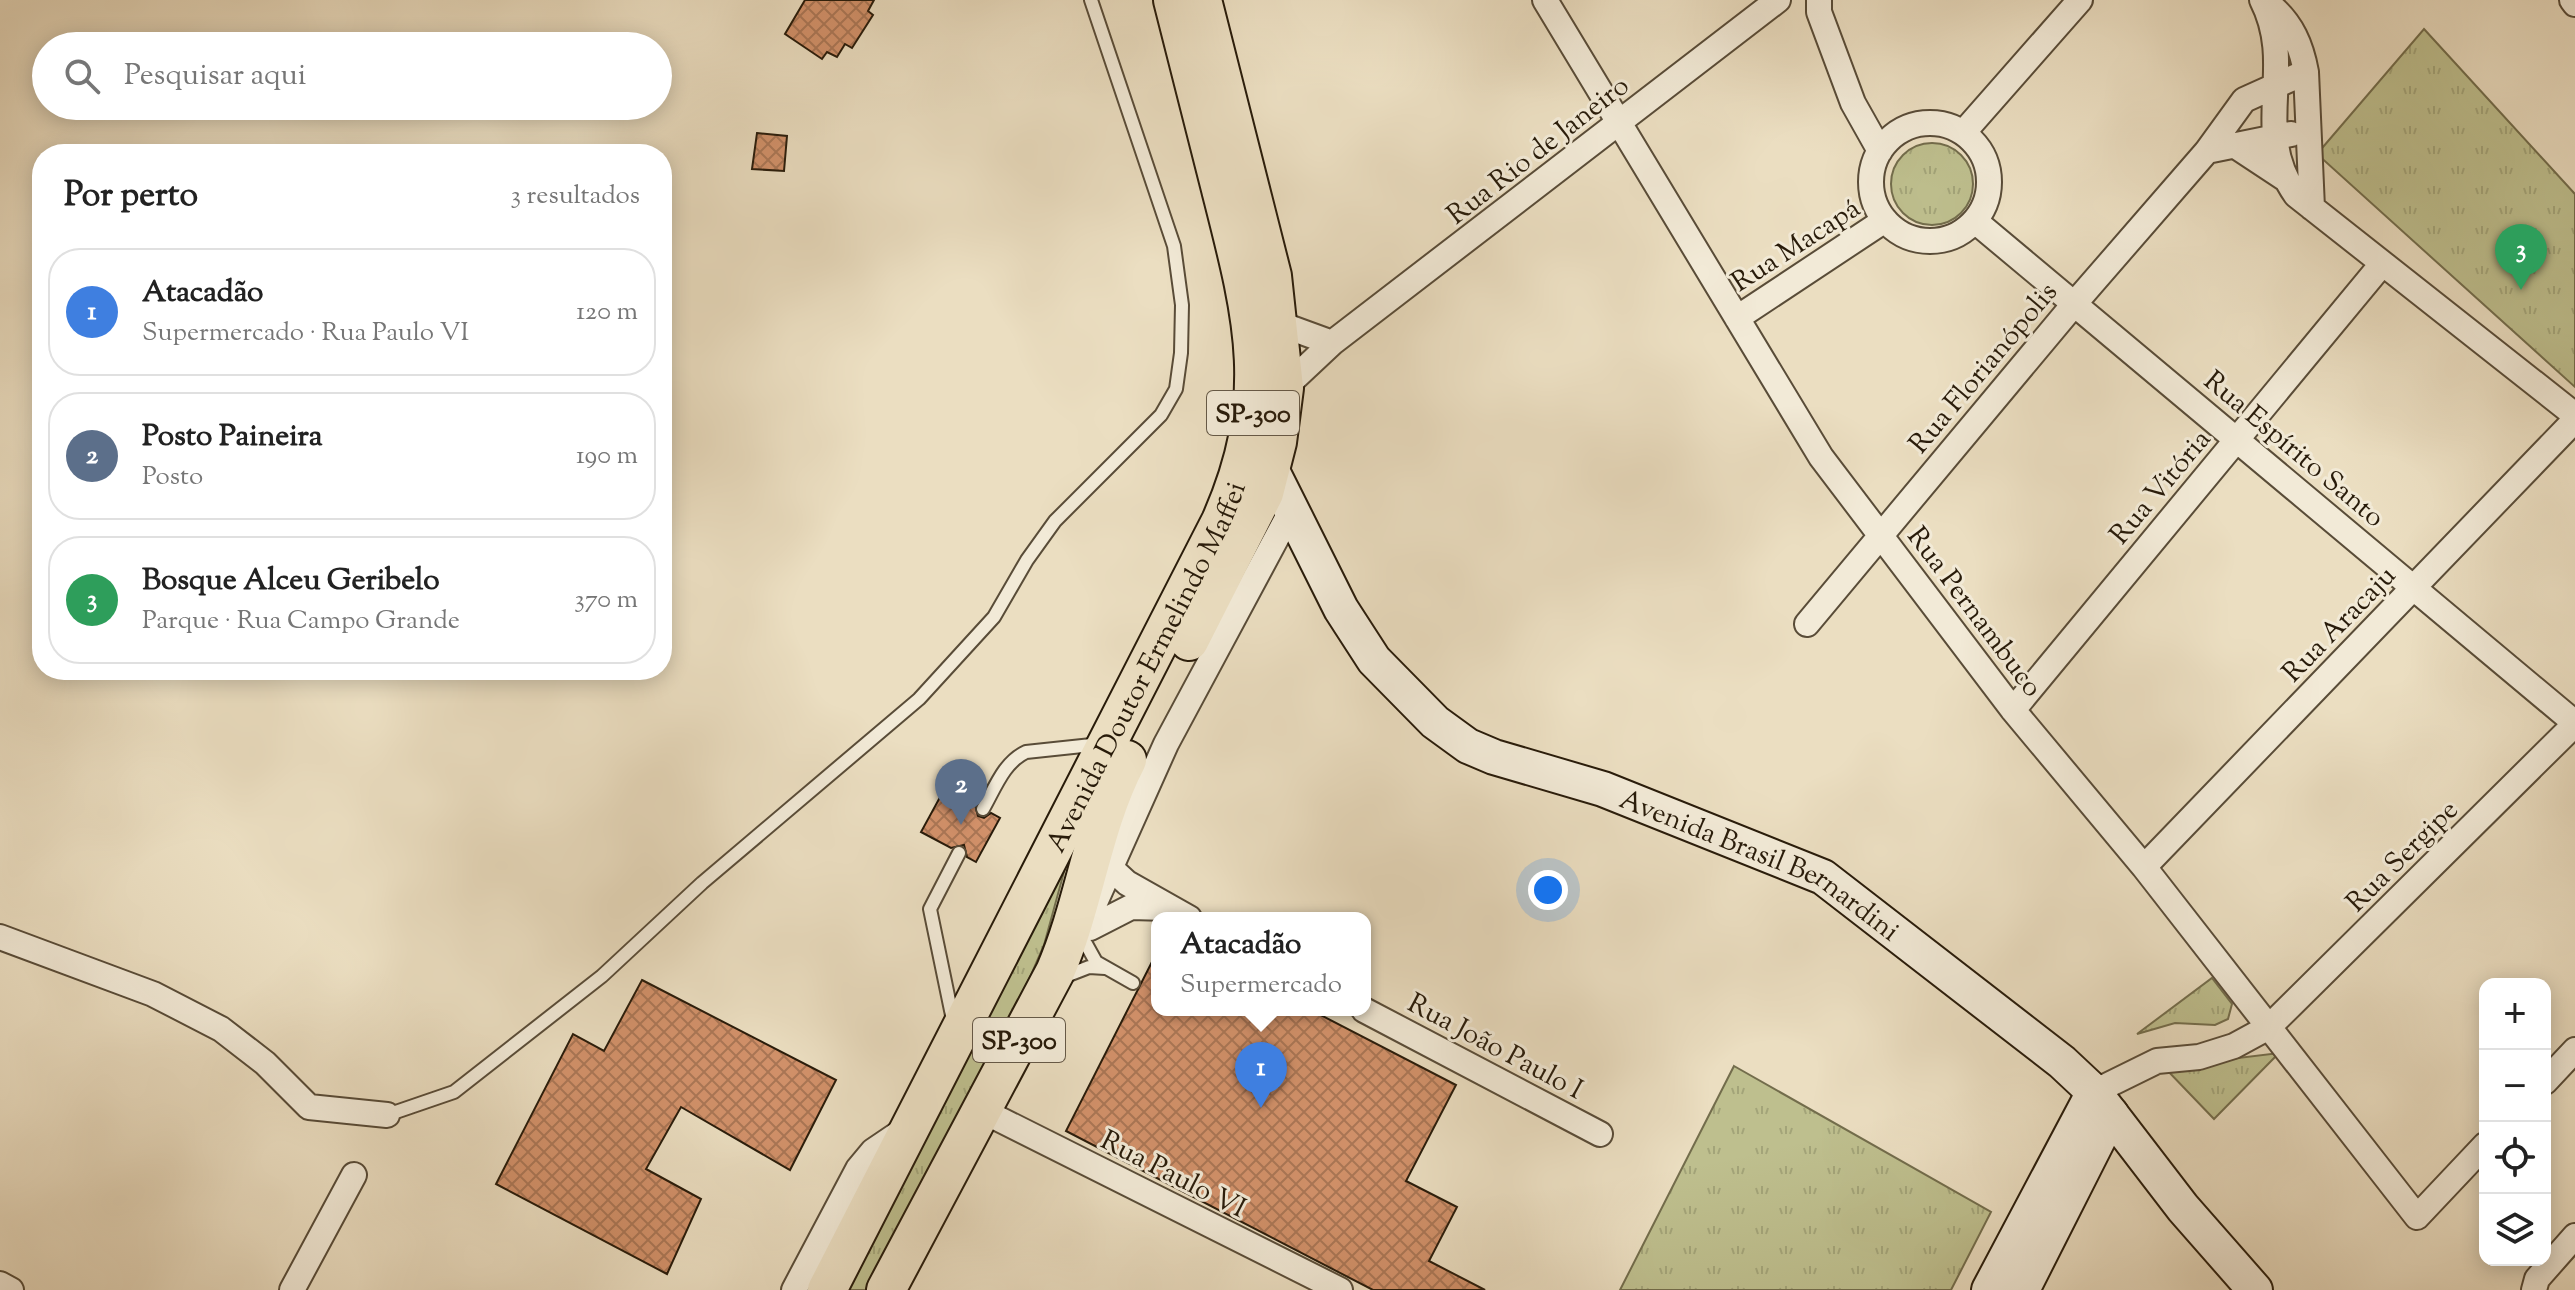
<!DOCTYPE html>
<html lang="pt">
<head>
<meta charset="utf-8">
<style>
  :root { --surface:#fff; --page:#f2f2f2; --text:#222; --muted:#767676; --line:#e0e0e0; --accent:#8f2418 }
  body { margin:0; font-family:"Sorts Mill Goudy",serif; background:var(--page); color:var(--text) }
  .controls { position:absolute; right:24px; bottom:24px; display:grid; overflow:hidden; border-radius:16px; box-shadow:0 4px 20px #0003 }
  .controls button { width:72px; height:72px; display:grid; place-items:center; padding:0; border:0; border-bottom:2px solid var(--line); background:var(--surface); color:var(--text); font:40px sans-serif }
  .you { position:absolute; left:1548px; top:890px; width:28px; height:28px; margin:-20px; border:6px solid #fff; border-radius:50%; background:#1a73e8; box-shadow:0 0 0 12px #1a73e833 }
  .badge { display:grid; place-items:center; width:52px; height:52px; border-radius:50%; background:var(--accent); color:#fff; font-size:26px; font-weight:700 }
  .pin { position:absolute; translate:-50% -66px; filter:drop-shadow(0 2px 4px #0008) }
  .pin::after { content:''; position:absolute; top:42px; width:28px; height:24px; background:inherit; clip-path:polygon(0 0,100% 0,50% 100%) }
  .popup { position:absolute; left:1151px; top:912px; width:220px; height:104px; box-sizing:border-box; display:grid; place-content:center; border-radius:16px; background:var(--surface); filter:drop-shadow(0 2px 6px #0005); font-size:26px; white-space:nowrap; color:var(--muted) }
  .popup b { font-size:30px; color:var(--text) }
  .popup::after { content:''; position:absolute; left:50%; top:100%; margin-left:-16px; border:16px solid transparent; border-top-color:var(--surface) }
  .list { margin:0; padding:0; list-style:none }
  h2 { display:flex; justify-content:space-between; align-items:center; height:104px; margin:0; padding:0 32px; font-size:34px }
  h2 small { font-size:26px; font-weight:400; color:var(--muted) }
  .list li { display:grid; grid-template-columns:52px 1fr auto; gap:24px; align-items:center; box-sizing:border-box; height:128px; margin:0 16px 16px; padding:0 16px; border:2px solid var(--line); border-radius:32px }
  .list b { display:block; font-size:30px; white-space:nowrap }
  .list p { margin:0; font-size:26px; white-space:nowrap; color:var(--muted) }
  .list em { font-size:26px; font-style:normal; color:var(--muted) }
  .icon { flex:none; width:44px; height:44px; fill:none; stroke:currentColor; stroke-width:2; stroke-linecap:round; stroke-linejoin:round }
  .map { position:relative; flex:none; width:2575px; height:1290px; overflow:hidden }
  .search { position:absolute; background:var(--surface); box-shadow:0 4px 20px #0003; left:32px; top:32px; width:640px; height:88px; display:flex; align-items:center; gap:20px; box-sizing:border-box; padding:0 28px; border-radius:44px; color:var(--muted); font-size:30px }
  .panel { position:absolute; background:var(--surface); box-shadow:0 4px 20px #0003; left:32px; top:144px; width:640px; height:536px; border-radius:32px }
  .map>svg:first-child { display:block }
</style>
</head>
<body>
<div class="map">
<svg width="2575" height="1290" viewBox="0 0 2575 1290">
  <defs>
    <pattern id="grass-tufts" width="24" height="20" patternUnits="userSpaceOnUse" patternTransform="scale(2)"><rect width="24" height="20" fill="#bebf8e"/><path d="M3 7l-1-3M5 7V3M7 7l1-3M15 17l-1-3M17 17v-4M19 17l1-3" fill="none" stroke="#a3a479"/></pattern>
    <pattern id="building-cross-hatch" width="8" height="8" patternUnits="userSpaceOnUse" patternTransform="scale(2)"><rect width="8" height="8" fill="#d2916a"/><path d="M0 0l8 8M0 8l8-8" fill="none" stroke="#aa7655"/></pattern>
  </defs>
  <rect width="100%" height="100%" fill="#ebdec1"/>
  <filter id="stains"><feTurbulence type="fractalNoise" baseFrequency=".0025" numOctaves="4"/><feColorMatrix values="0 0 0 0 .2 0 0 0 0 .09 0 0 0 0 .02 0 0 0 .5 -.17"/></filter>
  <radialGradient id="worn" r=".72"><stop offset=".6" stop-color="#630" stop-opacity="0"/><stop offset="1" stop-color="#630" stop-opacity=".3"/></radialGradient>
  <path fill="url(#grass-tufts)" stroke="#736d4c" stroke-width="2" d="M2424 29 2575 194V387L2317 154Z
    M1891 184a41 41 0 1 1 82 0a41 41 0 1 1-82 0Z
    M1075 832 1044 945 1031 975 869 1290H840Z
    M2212 978 2232 1004 2228 1019 2215 1025 2175 1023 2137 1034Z
    M2279 1053 2214 1119 2164 1067Z
    M1734 1066 1991 1212 1951 1290H1620Z"/>
  <path fill="url(#building-cross-hatch)" stroke="#281b0a" stroke-width="2" d="M805 0H874L868 11 873 15 852 48 845 44 837 57 827 52 822 59 785 34Z
    M757 133 787 136 784 171 752 169Z
    M945 788 975 804 978 816 984 818 991 813 1000 818 976 862 967 857 964 845 951 848 921 832Z
    M1157 952V1010H1311L1456 1085 1406 1181 1457 1207 1429 1261 1485 1290H1373L1066 1131Z
    M642 980 836 1080 790 1170 681 1107 646 1169 701 1199 667 1274 496 1184 573 1034 604 1051Z"/>
  <g fill="none" stroke-linecap="round" stroke-linejoin="round">
    <g stroke="#594c38" stroke-width="16">
      <path id="lane" d="M983 809C995 788 1004 762 1026 752L1101 744
        M1086 944 1096 962 1133 983
        M1071 974 1089 967 1105 968
        M953 1020 930 909 959 853
        M387 1115 454 1092 602 976 702 883 919 699 994 617 1027 560 1055 521 1161 415 1176 389 1181 353 1182 305 1174 246 1091 0"/>
    </g>
    <g stroke="#594c38" stroke-width="28">
      <path id="street" d="M1545 0 1821 457 2013 710 2144 867 2417 1217 2485 1145
        M1819 0V12L1853 103 1880 151
        M2262 0C2297 68 2250 130 2296 195L2575 415
        M2572 0 2575 4
        M2271 6C2292 24 2301 45 2306 72L2312 208
        M1871 182a59 59 0 1 1 118 0a59 59 0 1 1-118 0Z
        M1963 133 2080 0
        M2234 145 2284 178
        M2207 151 2291 134
        M1975 221 2575 723
        M1737 318 1885 220
        M1280 324 1332 343
        M1284 388 1332 343 1778 0
        M1807 624 2075 303 2207 151 2244 100 2306 72
        M2013 710 2382 264
        M1101 859 1127 883 1189 918
        M2144 867 2575 420
        M1093 907 1166 744 1292 509
        M1090 928 1131 907 1167 908
        M0 937 153 994 221 1029 265 1063 309 1107 387 1115
        M1364 1010 1600 1134
        M2545 1082 2575 1050
        M2094 1092 2157 1061 2199 1057 2234 1046 2269 1027 2575 724
        M981 1110 1340 1290
        M0 1284 11 1290
        M292 1290 354 1175
        M794 1290 858 1169 873 1151 904 1130
        M2534 1290 2537 1279 2575 1236"/>
    </g>
    <g stroke="#281b0a" stroke-width="38">
      <g id="secondary">
        <path id="s1" d="M1271 469 1341 609 1374 660 1435 722 1468 746 1494 757 1603 789 1823 877 2062 1062 2094 1092 2183 1208 2255 1290"/>
        <path d="M1989 1290 2094 1092"/>
        <path d="M2022 1290 2111 1114"/>
      </g>
    </g>
    <g stroke="#281b0a" stroke-width="42">
      <g id="primary">
        <path d="M1189 641 1264 493 1277 442 1284 388 1272 276 1202 0"/>
        <path id="s2" d="M827 1290 1221 521C1276 396 1253 315 1221 189 1205 126 1189 63 1173 0"/>
        <path d="M886 1290 1055 972C1085 903 1092 827 1127 760"/>
      </g>
    </g>
    <use href="#lane" stroke="#f2ead7" stroke-width="12"/>
    <use href="#street" stroke="#f2ead7" stroke-width="24"/>
    <use href="#secondary" stroke="#f2ead7" stroke-width="34"/>
    <use href="#primary" stroke="#ebdec1" stroke-width="38"/>
  </g>
  <g text-anchor="middle" stroke-width="6" stroke-linejoin="round" paint-order="stroke">
    <g fill="#f2ead7" stroke="#655948" stroke-width="2">
      <rect x="1207" y="391" width="92" height="44" rx="6"/>
      <rect x="973" y="1018" width="92" height="44" rx="6"/>
    </g>
    <g font-size="26" font-weight="bold" fill="#281b0a">
      <text x="1253" y="422">SP-300</text>
      <text x="1019" y="1049">SP-300</text>
    </g>
    <g font-size="28" fill="#281b0a" stroke="#f2ead7">
      <text transform="translate(1537 149) rotate(-38)" y="10">Rua Rio de Janeiro</text>
      <text transform="translate(1795 244) rotate(-33)" y="10">Rua Macapá</text>
      <text transform="translate(1982 367) rotate(-50)" y="10">Rua Florianópolis</text>
      <text transform="translate(2295 448) rotate(40)" y="10">Rua Espírito Santo</text>
      <text transform="translate(2159 486) rotate(-50)" y="10">Rua Vitória</text>
      <text transform="translate(1976 611) rotate(53)" y="10">Rua Pernambuco</text>
      <text transform="translate(2338 623) rotate(-46)" y="10">Rua Aracaju</text>
      <text dy="10" stroke="none"><textPath href="#s2" startOffset="700">Avenida Doutor Ermelindo Maffei</textPath></text>
      <text transform="translate(2401 855) rotate(-45)" y="10">Rua Sergipe</text>
      <text dy="10" stroke="none"><textPath href="#s1" startOffset="662">Avenida Brasil Bernardini</textPath></text>
      <text transform="translate(1496 1045) rotate(28)" y="10">Rua João Paulo I</text>
      <text transform="translate(1174 1173) rotate(27)" y="10">Rua Paulo VI</text>
    </g>
  </g>
  <rect width="100%" height="100%" filter="url(#stains)"/>
  <rect width="100%" height="100%" fill="url(#worn)"/>
</svg>
<div class="controls">
<button>+</button>
<button>−</button>
<button><svg class="icon" aria-label="locate" viewBox="0 0 24 24"><circle cx="12" cy="12" r="6"/><path d="M12 2v4M12 18v4M2 12h4M18 12h4"/></svg></button>
<button><svg class="icon" aria-label="layers" viewBox="0 0 24 24"><path d="M12 4l9 5-9 5-9-5zM3 14l9 5 9-5"/></svg></button>
</div>
<div class="you"></div>
<div class="pin badge" style="left:1261px;top:1108px;background:#3f7fe0">1</div>
<div class="popup"><b>Atacadão</b>Supermercado</div>
<div class="pin badge" style="left:961px;top:825px;background:#5c6f8a">2</div>
<div class="pin badge" style="left:2521px;top:290px;background:#2e9e5b">3</div>
<div class="search"><svg class="icon" aria-label="search" viewBox="0 0 24 24"><circle cx="10" cy="10" r="6"/><path d="M15 15l6 6"/></svg>Pesquisar aqui</div>
<section class="panel">
<h2>Por perto<small>3 resultados</small></h2>
<ul class="list">
<li><span class="badge" style="background:#3f7fe0">1</span><div><b>Atacadão</b><p>Supermercado · Rua Paulo VI</p></div><em>120 m</em></li>
<li><span class="badge" style="background:#5c6f8a">2</span><div><b>Posto Paineira</b><p>Posto</p></div><em>190 m</em></li>
<li><span class="badge" style="background:#2e9e5b">3</span><div><b>Bosque Alceu Geribelo</b><p>Parque · Rua Campo Grande</p></div><em>370 m</em></li>
</ul>
</section>
</div>
</body>
</html>
